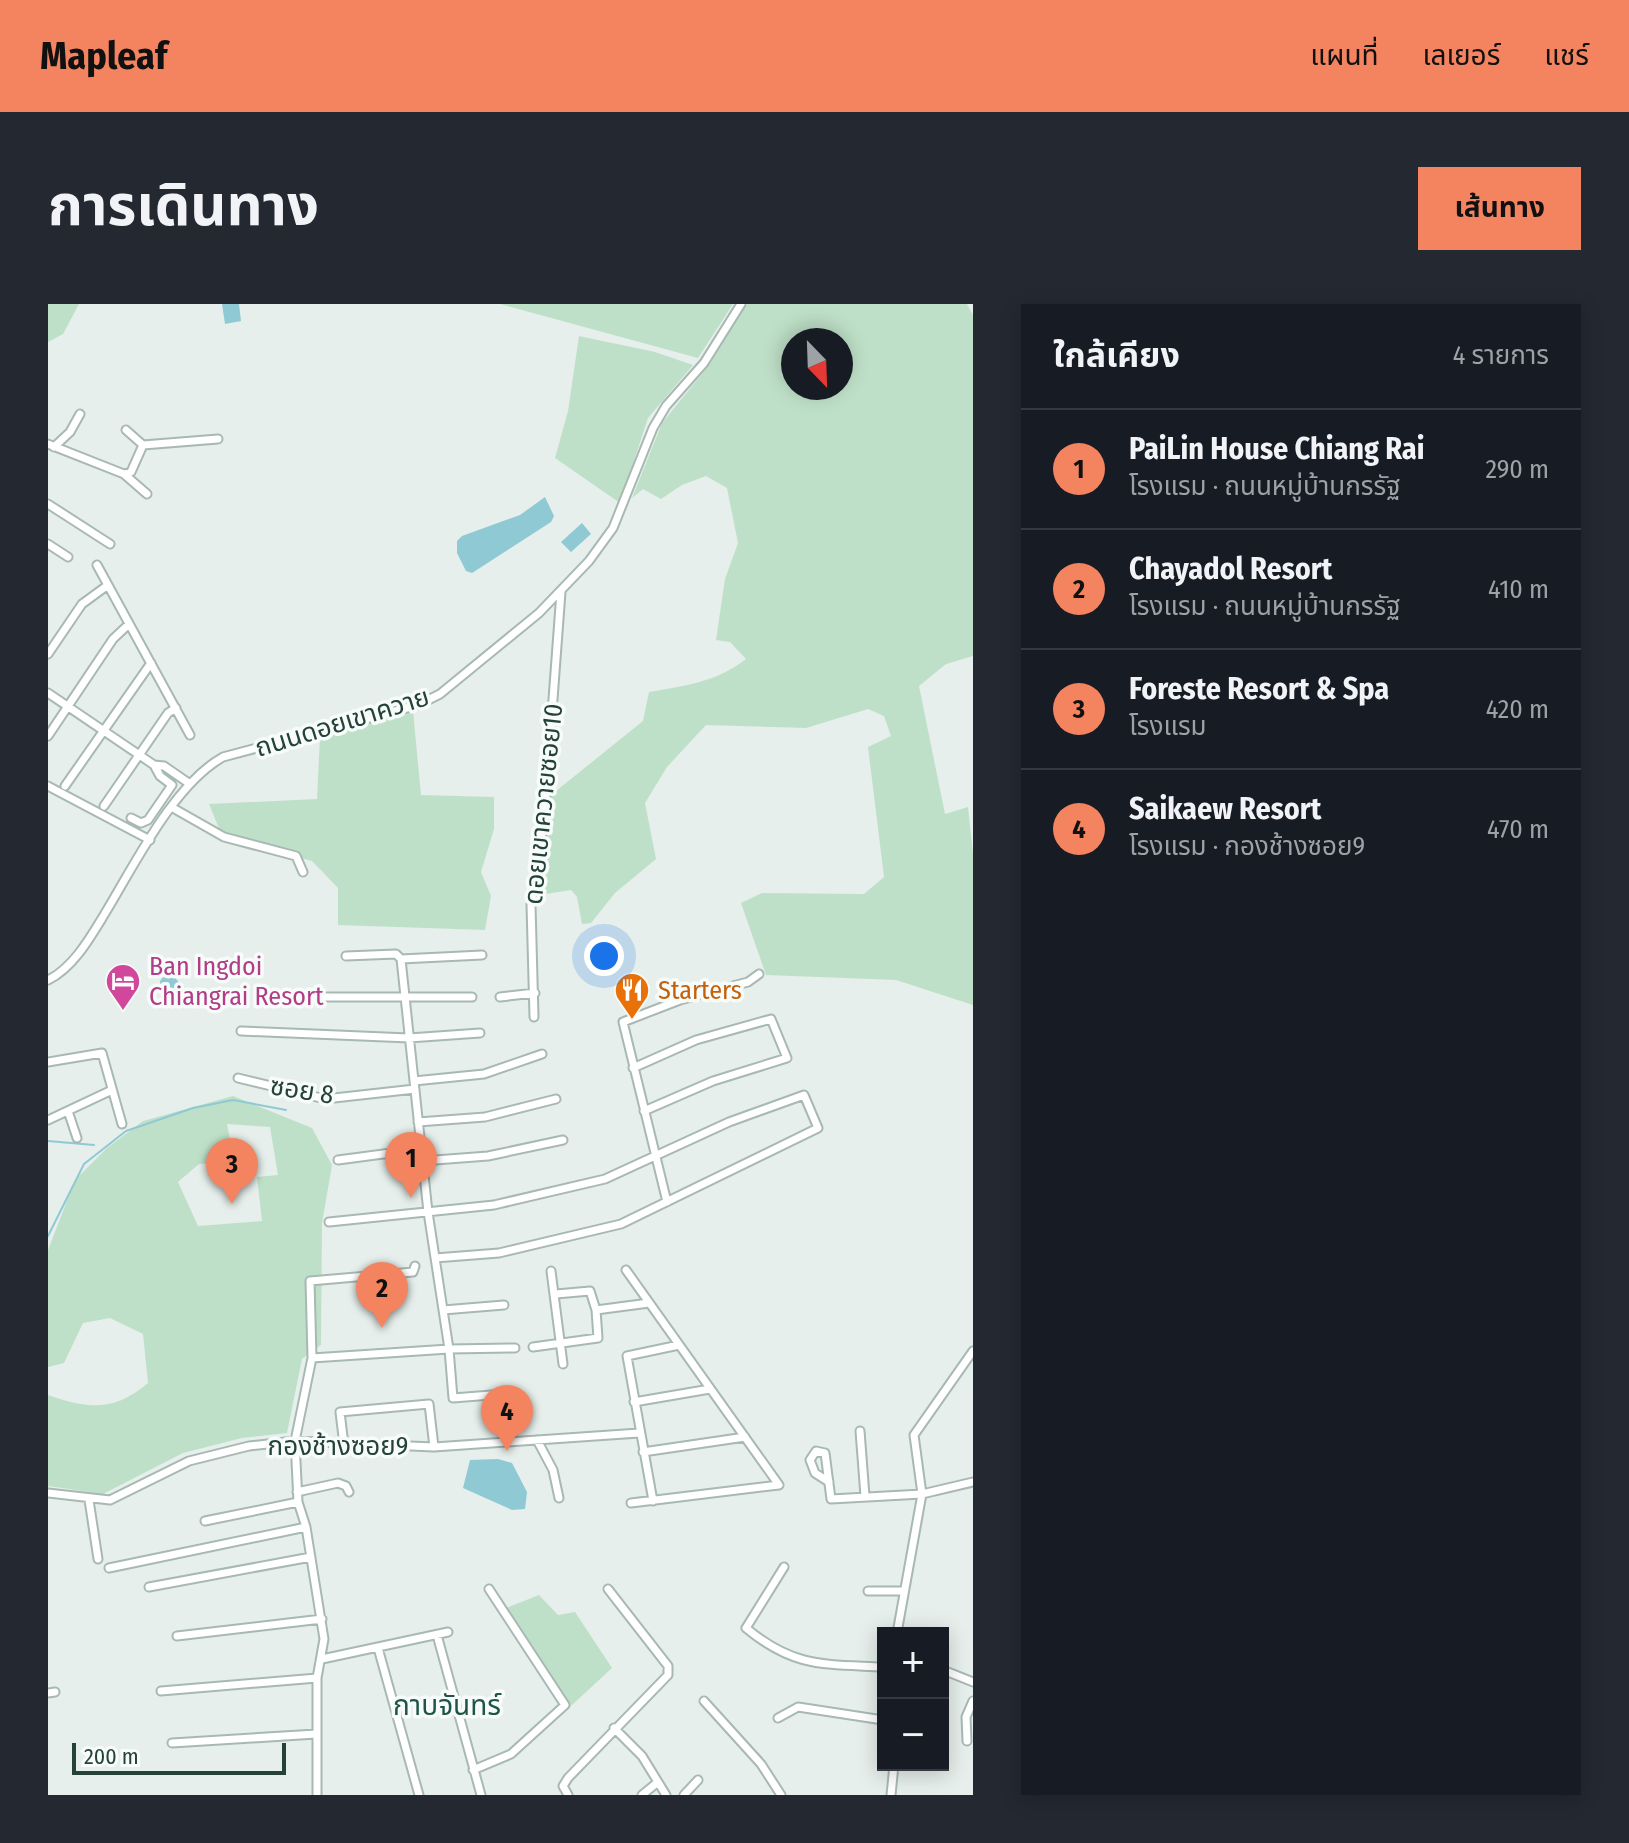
<!DOCTYPE html>
<html lang="th">
<head>
<meta charset="utf-8">
<style>
  :root { --surface:#171b24; --page:#242831; --text:#f1f3f6; --muted:#9ea1a6; --line:#363941; --accent:#f4845f }
  body { margin:0; font-family:"Fira Sans Condensed","Noto Sans Thai",sans-serif; background:var(--page); color:var(--text) }
  .controls { position:absolute; right:24px; bottom:24px; display:grid; overflow:hidden; border-radius:0px; box-shadow:0 4px 20px #0003 }
  .controls button { width:72px; height:72px; display:grid; place-items:center; padding:0; border:0; border-bottom:2px solid var(--line); background:var(--surface); color:var(--text); font:40px sans-serif }
  .compass { position:absolute; left:733px; top:24px; width:72px; height:72px; border-radius:50%; background:var(--surface); box-shadow:0 4px 20px #0003; rotate:157deg }
  .scale { position:absolute; left:24px; bottom:20px; width:214px; box-sizing:border-box; padding-left:8px; border:4px solid #24423a; border-top:0; font-size:22px; line-height:28px; white-space:nowrap; color:#24423a; -webkit-text-stroke:6px #f7fbf9; paint-order:stroke }
  .you { position:absolute; left:556px; top:652px; width:28px; height:28px; margin:-20px; border:6px solid #fff; border-radius:50%; background:#1a73e8; box-shadow:0 0 0 12px #1a73e833 }
  .badge { display:grid; place-items:center; width:52px; height:52px; border-radius:50%; background:var(--accent); color:#111; font-size:26px; font-weight:700 }
  .pin { position:absolute; translate:-50% -66px; filter:drop-shadow(0 2px 4px #0008) }
  .pin::after { content:''; position:absolute; top:42px; width:28px; height:24px; background:inherit; clip-path:polygon(0 0,100% 0,50% 100%) }
  .list { margin:0; padding:0; list-style:none }
  h2 { display:flex; justify-content:space-between; align-items:center; height:104px; margin:0; padding:0 32px; font-size:34px }
  h2 small { font-size:26px; font-weight:400; color:var(--muted) }
  .list li { display:grid; grid-template-columns:52px 1fr auto; gap:24px; align-items:center; box-sizing:border-box; height:120px; padding:0 32px; border-top:2px solid var(--line) }
  .list b { display:block; font-size:30px; white-space:nowrap }
  .list p { margin:0; font-size:26px; white-space:nowrap; color:var(--muted) }
  .list em { font-size:26px; font-style:normal; color:var(--muted) }
  .map { position:relative; flex:none; width:925px; height:1491px; overflow:hidden; border-radius:0px }
  header { display:flex; align-items:center; gap:48px; box-sizing:border-box; height:112px; padding:0 40px; background:var(--accent); color:#111 }
  header strong { font-size:38px }
  nav { display:flex; gap:44px; margin-inline-start:auto; font-size:28px }
  .intro { display:flex; align-items:center; justify-content:space-between; box-sizing:border-box; height:192px; padding:0 48px }
  h1 { margin:0; font-size:56px }
  .button { padding:20px 36px; border-radius:0px; background:var(--accent); color:#111; font-size:28px; font-weight:700 }
  main { display:flex; gap:48px; padding:0 48px }
  aside { flex:1; background:var(--surface); border-radius:0px; box-shadow:0 4px 20px #0003 }
  .map>svg:first-child { display:block }
</style>
</head>
<body>
<header>
<strong>Mapleaf</strong>
<nav><a>แผนที่</a><a>เลเยอร์</a><a>แชร์</a></nav>
</header>
<div class="intro"><h1>การเดินทาง</h1><a class="button">เส้นทาง</a></div>
<main>
<div class="map">
<svg width="925" height="1491" viewBox="0 0 925 1491">
  <rect width="100%" height="100%" fill="#e6efeb"/>
  <path fill="#bfe0c8" fill-rule="evenodd" d="M0 0H31L15 30 0 38Z
    M452 0H685L650 54Z
    M699 0H919L925 11V352L898 360 871 382 897 510 920 503 925 550V701L848 676 718 671 693 599 714 589 816 590 836 573 820 443 843 432 836 412 820 405 758 424 658 421 619 463 597 499 608 555 567 589 543 619 534 620 529 593 523 586 485 592 498 499 503 491 595 417 601 388C636 382 669 378 698 355L682 338 668 336 677 275 690 239 679 184 658 172 634 181 613 195 595 185 584 194 614 119 662 60ZM745 36H793V84H745Z
    M531 32 607 48 645 61 600 114 572 199 507 154 520 107Z
    M365 407 373 491 446 493V525L433 568 443 592 437 626 290 621V584L264 557 174 532 161 500 269 495 272 432Z
    M185 792 264 824 284 861 274 919 273 1041 254 1055 239 1129 194 1134 135 1149 55 1190 0 1182V1091C40 1105 66 1108 100 1079L95 1030 62 1014 35 1019 16 1059 0 1063V946L27 876 59 844 95 817ZM179 820 222 823 230 871 209 873 214 917 150 922 130 878 151 860 186 857Z
    M491 1291 510 1311 527 1308 564 1364 524 1401 518 1397 458 1304Z"/>
  <path fill="#8ec9d4" d="M174 0H191L193 17 177 20Z
    M497 193 506 212 503 218 424 269 418 267 409 249V237L414 232 472 211Z
    M534 219 543 230 523 248 513 238Z
    M118 670 125 671 135 684 134 691 122 695 113 685 112 677Z
    M450 1155 464 1159 479 1188 477 1205 464 1206 415 1184 422 1156Z"/>
  <g fill="none" stroke-linecap="round" stroke-linejoin="round">
    <path stroke="#8ec9d4" stroke-width="2" d="M0 837 46 841
      M0 932 36 860 78 827 145 804 185 796 238 806"/>
    <g stroke="#a8b8b2" stroke-width="11">
      <path id="minor" d="M78 126 95 141 170 135
        M0 140 76 170 83 168 95 141
        M6 143 22 128 32 110
        M76 170 99 190
        M0 200 62 240
        M0 240 20 253
        M49 261 142 431
        M0 350 34 300 60 281
        M0 389 106 461 116 462 142 480
        M0 432 65 335 81 320
        M0 482 102 536
        M17 482 103 359
        M56 502 120 409 128 404
        M125 504 176 533 248 552 255 568
        M83 514 93 519 100 516 124 481 112 472 106 461
        M298 652 348 650 353 655 434 651
        M0 676C25 664 42 634 56 611 86 562 125 481 175 453L370 401 392 390 491 309 541 257 565 224 605 124 618 102 656 59 693 0
        M235 693H424
        M452 693 487 689
        M486 713 483 601 496 516 513 288
        M193 727 361 734 432 729
        M0 758 54 749 74 820
        M585 764 648 736 723 715 739 754 665 777 596 807
        M190 774 277 795 367 785
        M366 777 436 770 494 750
        M20 807 29 834
        M0 816 64 786
        M370 818 437 813 508 795
        M290 856 373 845
        M374 857 440 852 515 836
        M619 898 575 718 632 696 700 678 711 670
        M281 918 446 901 557 875 681 818 756 791 770 824 573 920 451 949 387 954
        M578 966 731 1181 583 1199
        M503 967 515 1060
        M508 990 542 987 548 1006
        M395 1006 456 1001
        M485 1043 550 1034 548 1006 601 999
        M467 1044 401 1045 405 1094 468 1089
        M264 1054 401 1045 380 908 353 655
        M586 1098 662 1085
        M812 1127 817 1192
        M489 1136 505 1166 511 1194
        M296 1141 292 1108 381 1100 386 1143
        M595 1148 697 1133
        M781 1178 767 1169 762 1156 768 1147 777 1149 783 1195 874 1190 925 1178
        M249 1188 290 1179 298 1182 301 1188
        M0 1189 62 1196 141 1157 201 1142 247 1137 386 1143 591 1129
        M41 1196 50 1255
        M605 1197 579 1052 631 1041
        M157 1217 250 1198
        M736 1263 698 1324C746 1364 776 1360 835 1363
        M61 1264 258 1223
        M101 1283 263 1253
        M820 1287H854
        M849 1329 874 1190 866 1131 925 1047
        M389 1331 433 1491
        M129 1332 274 1315
        M330 1344 371 1491
        M274 1355 400 1328
        M895 1366 925 1378
        M113 1387 269 1374
        M0 1389 7 1388
        M656 1397 713 1460 733 1491
        M730 1414 750 1403 835 1416
        M566 1424 594 1452 618 1491
        M919 1437 918 1413 925 1397
        M124 1439 268 1430
        M425 1466 463 1450 517 1401 441 1285
        M269 1491V1374L276 1335 258 1223 250 1198 247 1137 264 1054 262 977 365 968 367 962
        M520 1491 515 1482 520 1474 620 1371V1362L560 1285
        M594 1491 610 1478
        M636 1491 650 1476
        M843 1491 846 1461"/>
    </g>
    <use href="#minor" stroke="#fff" stroke-width="7"/>
  </g>
  <defs>
    <g id="hotel-pin" transform="scale(1.8)"><path d="M0 17L-7.5 6A9.5 9.5 0 1 1 7.5 6Z" fill="#d1479c" stroke="#f7fbf9"/><path d="M-6-4.5h1.5V1H6V5H4.5V3h-9V5H-6ZM-4 0a1.8 1.8 0 1 1 3.6 0ZM.5 0V-2.5h3Q6-2.5 6 0Z" fill="#fff"/></g>
    <g id="restaurant-pin" transform="scale(1.8)"><path d="M0 17L-7.5 6A9.5 9.5 0 1 1 7.5 6Z" fill="#e8710a" stroke="#f7fbf9"/><path d="M-5-6h1v4h1v-4h1v4h1v-4h1v5L-1.5 .5V6h-2V.5L-5-1ZM5-6V6H3V1.5H1.5Q1.5-4 5-6Z" fill="#fff"/></g>
  </defs>
  <g fill-rule="evenodd">
    <use href="#hotel-pin" x="75" y="677"/>
    <use href="#restaurant-pin" x="584" y="686"/>
  </g>
  <g text-anchor="middle" stroke-width="7" stroke-linejoin="round" paint-order="stroke">
    <g font-size="26" fill="#24423a" stroke="#f7fbf9">
      <text transform="translate(294 418) rotate(-17)" y="9">ถนนดอยเขาควาย</text>
      <text transform="translate(495 500) rotate(-84)" y="9">ดอยเขาควายซอย10</text>
      <text transform="translate(254 786) rotate(9)" y="9">ซอย 8</text>
      <text x="290" y="1151">กองช้างซอย9</text>
    </g>
    <g font-size="26" fill="#b23c85" stroke="#f7fbf9" text-anchor="start">
      <text x="101" y="671">Ban Ingdoi<tspan x="101" dy="30">Chiangrai Resort</tspan></text>
    </g>
    <g font-size="26" fill="#c56008" stroke="#f7fbf9" text-anchor="start">
      <text x="610" y="695">Starters</text>
    </g>
    <g font-size="28" fill="#1f5548" stroke="#f7fbf9">
      <text x="399" y="1411">กาบจันทร์</text>
    </g>
  </g>
</svg>
<div class="controls">
<button>+</button>
<button>−</button>
</div>
<svg class="compass" viewBox="-18 -18 36 36"><path d="M0-13l5 13h-10z" fill="#e53935"/><path d="M0 13l5-13h-10z" fill="#9ea1a6"/></svg>
<div class="scale">200 m</div>
<div class="you"></div>
<div class="pin badge" style="left:363px;top:894px">1</div>
<div class="pin badge" style="left:334px;top:1024px">2</div>
<div class="pin badge" style="left:184px;top:900px">3</div>
<div class="pin badge" style="left:459px;top:1147px">4</div>
</div>
<aside>
<h2>ใกล้เคียง<small>4 รายการ</small></h2>
<ul class="list">
<li><span class="badge">1</span><div><b>PaiLin House Chiang Rai</b><p>โรงแรม · ถนนหมู่บ้านกรรัฐ</p></div><em>290 m</em></li>
<li><span class="badge">2</span><div><b>Chayadol Resort</b><p>โรงแรม · ถนนหมู่บ้านกรรัฐ</p></div><em>410 m</em></li>
<li><span class="badge">3</span><div><b>Foreste Resort &amp; Spa</b><p>โรงแรม</p></div><em>420 m</em></li>
<li><span class="badge">4</span><div><b>Saikaew Resort</b><p>โรงแรม · กองช้างซอย9</p></div><em>470 m</em></li>
</ul>
</aside>
</main>
</body>
</html>
